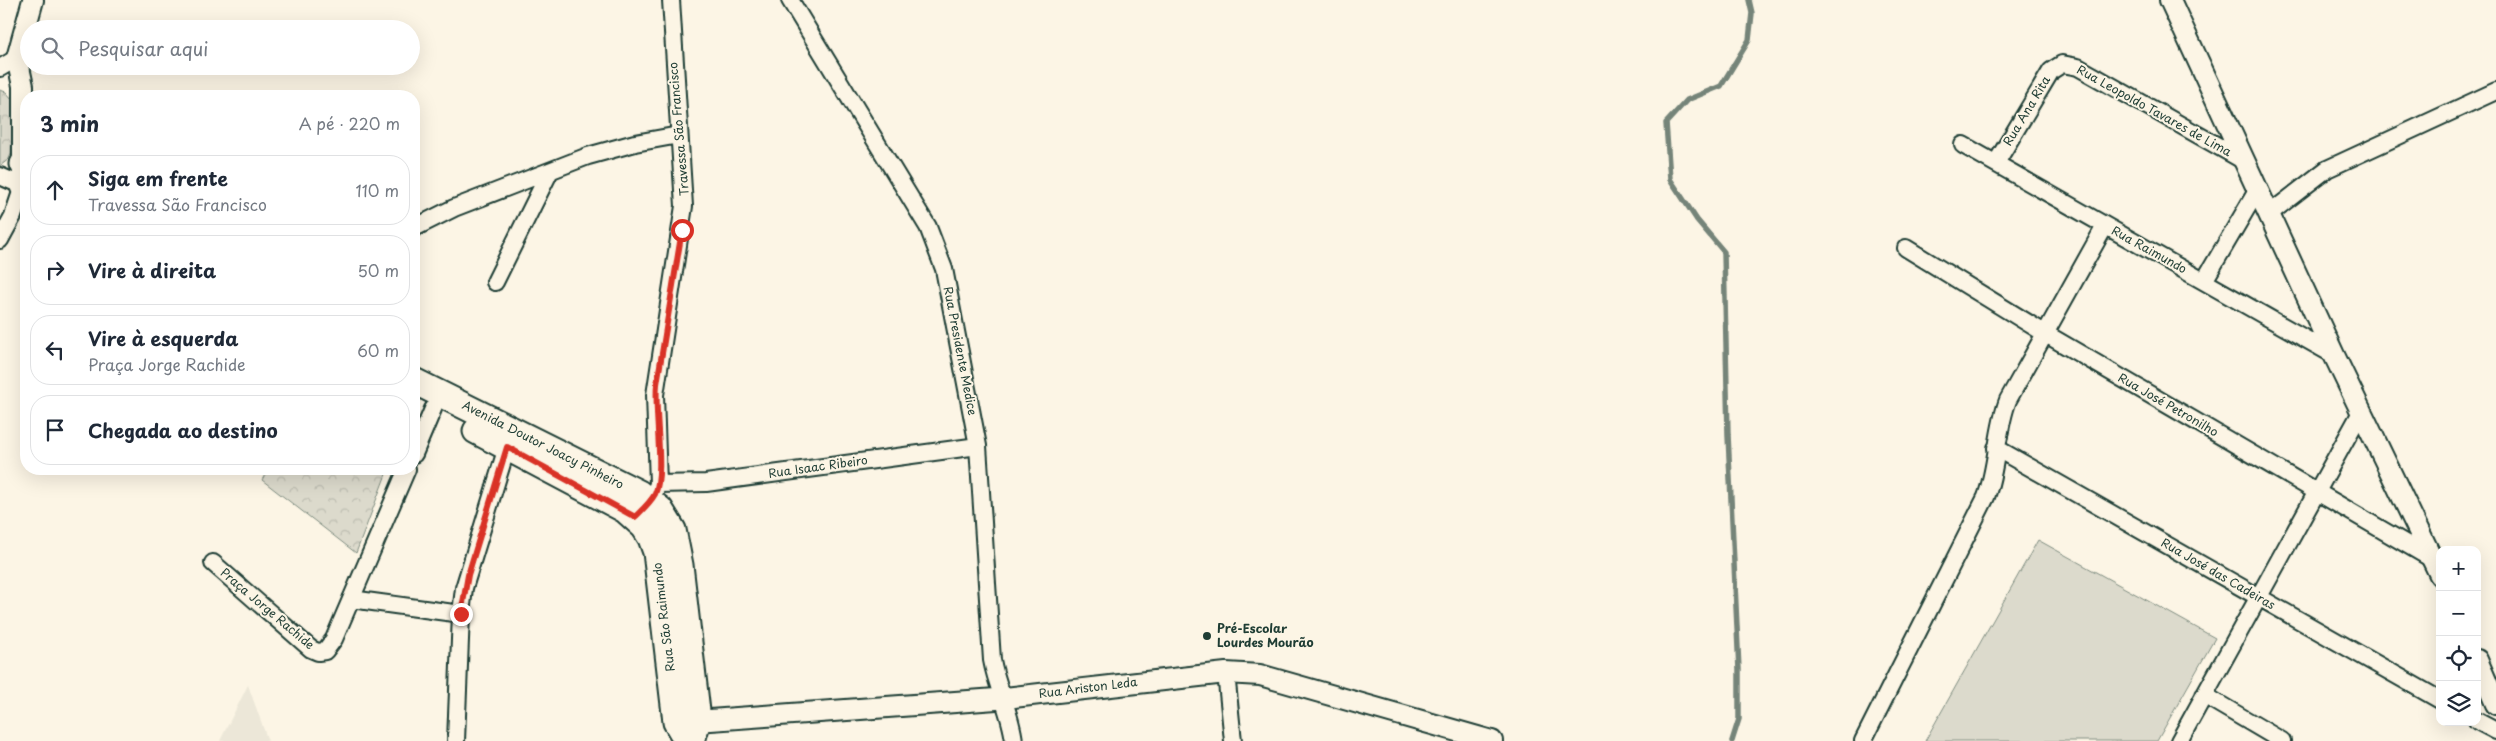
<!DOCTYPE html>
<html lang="pt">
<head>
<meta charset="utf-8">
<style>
  :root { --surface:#fff; --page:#f2f2f3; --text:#1f2937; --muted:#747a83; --line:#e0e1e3 }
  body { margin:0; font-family:"Playpen Sans",sans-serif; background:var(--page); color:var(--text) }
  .controls { position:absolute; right:15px; bottom:15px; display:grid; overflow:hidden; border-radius:10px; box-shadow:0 5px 20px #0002 }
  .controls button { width:45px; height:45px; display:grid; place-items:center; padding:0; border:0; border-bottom:1px solid var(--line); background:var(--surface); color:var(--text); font:25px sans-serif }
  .stop { position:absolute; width:15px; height:15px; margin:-11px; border:4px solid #d93025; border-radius:50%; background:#fff }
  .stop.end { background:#d93025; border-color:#fff; box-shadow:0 1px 5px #0008 }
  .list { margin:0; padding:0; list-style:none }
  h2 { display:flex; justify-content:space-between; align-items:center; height:65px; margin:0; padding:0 20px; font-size:21px }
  h2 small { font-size:16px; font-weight:400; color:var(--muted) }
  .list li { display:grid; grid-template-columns:32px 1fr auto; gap:15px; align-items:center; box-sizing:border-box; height:70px; margin:0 10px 10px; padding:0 10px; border:1px solid var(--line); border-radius:20px }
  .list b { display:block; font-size:19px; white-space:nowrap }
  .list p { margin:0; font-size:16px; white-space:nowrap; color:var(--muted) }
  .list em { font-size:16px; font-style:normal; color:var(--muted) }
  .icon { flex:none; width:28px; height:28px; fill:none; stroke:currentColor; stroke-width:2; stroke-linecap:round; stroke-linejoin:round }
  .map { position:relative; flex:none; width:2496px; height:741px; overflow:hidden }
  .search { position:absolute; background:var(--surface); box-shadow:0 5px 20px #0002; left:20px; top:20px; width:400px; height:55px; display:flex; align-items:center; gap:12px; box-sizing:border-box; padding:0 18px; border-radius:28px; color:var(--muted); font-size:19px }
  .panel { position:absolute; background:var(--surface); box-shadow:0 5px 20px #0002; left:20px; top:90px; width:400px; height:385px; border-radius:20px }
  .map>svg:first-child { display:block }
</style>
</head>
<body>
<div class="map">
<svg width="2496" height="741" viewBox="0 0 2496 741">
  <defs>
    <pattern id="forest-crowns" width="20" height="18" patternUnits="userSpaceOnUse" patternTransform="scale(1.25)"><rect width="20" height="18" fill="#dcdacc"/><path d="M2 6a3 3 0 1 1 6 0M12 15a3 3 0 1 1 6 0" fill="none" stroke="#bcbcb0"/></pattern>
  </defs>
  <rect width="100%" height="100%" fill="#fcf5e5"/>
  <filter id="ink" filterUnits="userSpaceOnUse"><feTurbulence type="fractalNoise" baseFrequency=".02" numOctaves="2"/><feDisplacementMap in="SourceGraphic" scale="10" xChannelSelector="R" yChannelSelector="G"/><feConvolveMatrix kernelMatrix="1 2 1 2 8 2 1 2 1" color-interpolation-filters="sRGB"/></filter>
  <g filter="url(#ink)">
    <path fill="#ece7d8" d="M248 685 268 741H220Z"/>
    <path fill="url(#forest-crowns)" stroke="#7e8c80" d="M0 90 6 92 13 100 11 154 9 159 0 166Z
      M268 469H388L356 553 262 480Z"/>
    <path fill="#dcdacc" stroke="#7e8c80" d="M2038 540 2215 638 2157 741H1925Z"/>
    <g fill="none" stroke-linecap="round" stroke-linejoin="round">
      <path stroke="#758479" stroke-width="5.5" d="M1732 741 1739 719V670L1728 435 1724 252 1697 220 1670 179 1666 123 1687 100 1721 86 1749 40 1752 13 1749 0"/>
      <g stroke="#1f3d34" stroke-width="20">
        <path id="minor" d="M790 0 928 227 944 269 978 446 992 660C997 688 1011 713 1014 741
          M0 68 17 58
          M1963 145 2334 355
          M1996 163 2051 71 2062 64 2078 67 2246 162
          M0 176 23 186 13 216 0 240
          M2269 214 2327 169 2496 91
          M414 228 454 208 588 156 635 143 679 135
          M1906 248 2046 334 2432 559
          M2204 281 2258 189
          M495 282 550 171
          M1996 448 2440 700
          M414 454 433 409
          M658 484 706 483 978 446
          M643 509 651 501 658 484 655 395 684 206 671 0
          M213 563 311 649 318 652 325 651 334 639 407 469
          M351 599 461 614
          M1226 673 1233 741
          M2204 695 2282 741
          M2477 721 2496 731
          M456 741 461 614 464 588 507 447
          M1863 741 1986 497C1998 465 1996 431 2008 400L2105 226
          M2179 741 2361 412"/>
      </g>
      <g stroke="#1f3d34" stroke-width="24">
        <path id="tertiary" d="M2170 0 2334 355 2440 575
          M23 178V86L17 58 33 0
          M2477 660 2496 704
          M683 722 996 699 1208 675 1226 673 1260 675 1492 741"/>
      </g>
      <g stroke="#1f3d34" stroke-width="29">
        <path id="primary" d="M23 164 26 166
          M23 186 26 188
          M414 381 639 493 660 509 673 530 680 565 698 720 692 741
          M476 431 625 510 644 527 651 538 656 552 676 722 687 741"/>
      </g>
      <use href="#minor" stroke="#fcf5e5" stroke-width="16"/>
      <use href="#tertiary" stroke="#fcf5e5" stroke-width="20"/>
      <use href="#primary" stroke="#fcf5e5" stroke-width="25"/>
    </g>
  </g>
  <g fill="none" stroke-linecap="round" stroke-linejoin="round" filter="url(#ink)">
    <path stroke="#d93025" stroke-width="6" d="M461 614 468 575 507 447 635 517C642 510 650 503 655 494 665 472 654 413 657 384L682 230"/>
  </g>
  <circle fill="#1f3d34" stroke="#fcf5e5" stroke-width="2" cx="1207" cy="636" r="5"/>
  <g text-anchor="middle" stroke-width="4" stroke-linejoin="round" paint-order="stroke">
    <g font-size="12" fill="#1f3d34" stroke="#fcf5e5">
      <text transform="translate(2027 111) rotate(-59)" y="4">Rua Ana Rita</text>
      <text transform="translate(2154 111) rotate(29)" y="4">Rua Leopoldo Tavares de Lima</text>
      <text transform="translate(679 129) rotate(-95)" y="4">Travessa São Francisco</text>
      <text transform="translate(2149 250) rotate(29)" y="4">Rua Raimundo</text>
      <text transform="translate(960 351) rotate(79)" y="4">Rua Presidente Medice</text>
      <text transform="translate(2168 405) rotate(30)" y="4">Rua José Petronilho</text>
      <text transform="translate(543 445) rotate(27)" y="4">Avenida Doutor Joacy Pinheiro</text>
      <text transform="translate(818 467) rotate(-8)" y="4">Rua Isaac Ribeiro</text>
      <text transform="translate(2218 574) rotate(30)" y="4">Rua José das Cadeiras</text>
      <text transform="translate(267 609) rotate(40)" y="4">Praça Jorge Rachide</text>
      <text transform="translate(664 617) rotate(-97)" y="4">Rua São Raimundo</text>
      <text transform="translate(1088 688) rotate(-7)" y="4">Rua Ariston Leda</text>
    </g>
    <g font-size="12" font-weight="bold" fill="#1f3d34" stroke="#fcf5e5" text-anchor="start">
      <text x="1217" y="633">Pré-Escolar<tspan x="1217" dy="14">Lourdes Mourão</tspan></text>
    </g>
  </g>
</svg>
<div class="controls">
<button>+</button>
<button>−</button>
<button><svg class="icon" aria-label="locate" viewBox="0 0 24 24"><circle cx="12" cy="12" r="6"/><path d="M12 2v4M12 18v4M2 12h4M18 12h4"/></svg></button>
<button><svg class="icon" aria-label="layers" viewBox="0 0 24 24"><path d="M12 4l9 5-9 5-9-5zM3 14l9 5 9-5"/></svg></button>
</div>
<div class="stop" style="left:682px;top:230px"></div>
<div class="stop end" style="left:461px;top:614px"></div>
<div class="search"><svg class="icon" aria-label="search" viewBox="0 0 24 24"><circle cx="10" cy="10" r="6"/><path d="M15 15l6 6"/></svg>Pesquisar aqui</div>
<section class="panel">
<h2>3 min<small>A pé · 220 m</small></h2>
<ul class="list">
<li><svg class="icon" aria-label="ahead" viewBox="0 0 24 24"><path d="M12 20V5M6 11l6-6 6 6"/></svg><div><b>Siga em frente</b><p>Travessa São Francisco</p></div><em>110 m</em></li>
<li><svg class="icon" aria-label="right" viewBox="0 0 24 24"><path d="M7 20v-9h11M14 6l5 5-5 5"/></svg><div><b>Vire à direita</b></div><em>50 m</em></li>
<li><svg class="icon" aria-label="left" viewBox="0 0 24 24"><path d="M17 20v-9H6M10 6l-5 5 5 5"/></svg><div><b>Vire à esquerda</b><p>Praça Jorge Rachide</p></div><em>60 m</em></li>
<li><svg class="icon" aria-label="arrive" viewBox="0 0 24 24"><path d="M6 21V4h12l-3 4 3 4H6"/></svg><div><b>Chegada ao destino</b></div></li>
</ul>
</section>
</div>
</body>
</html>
